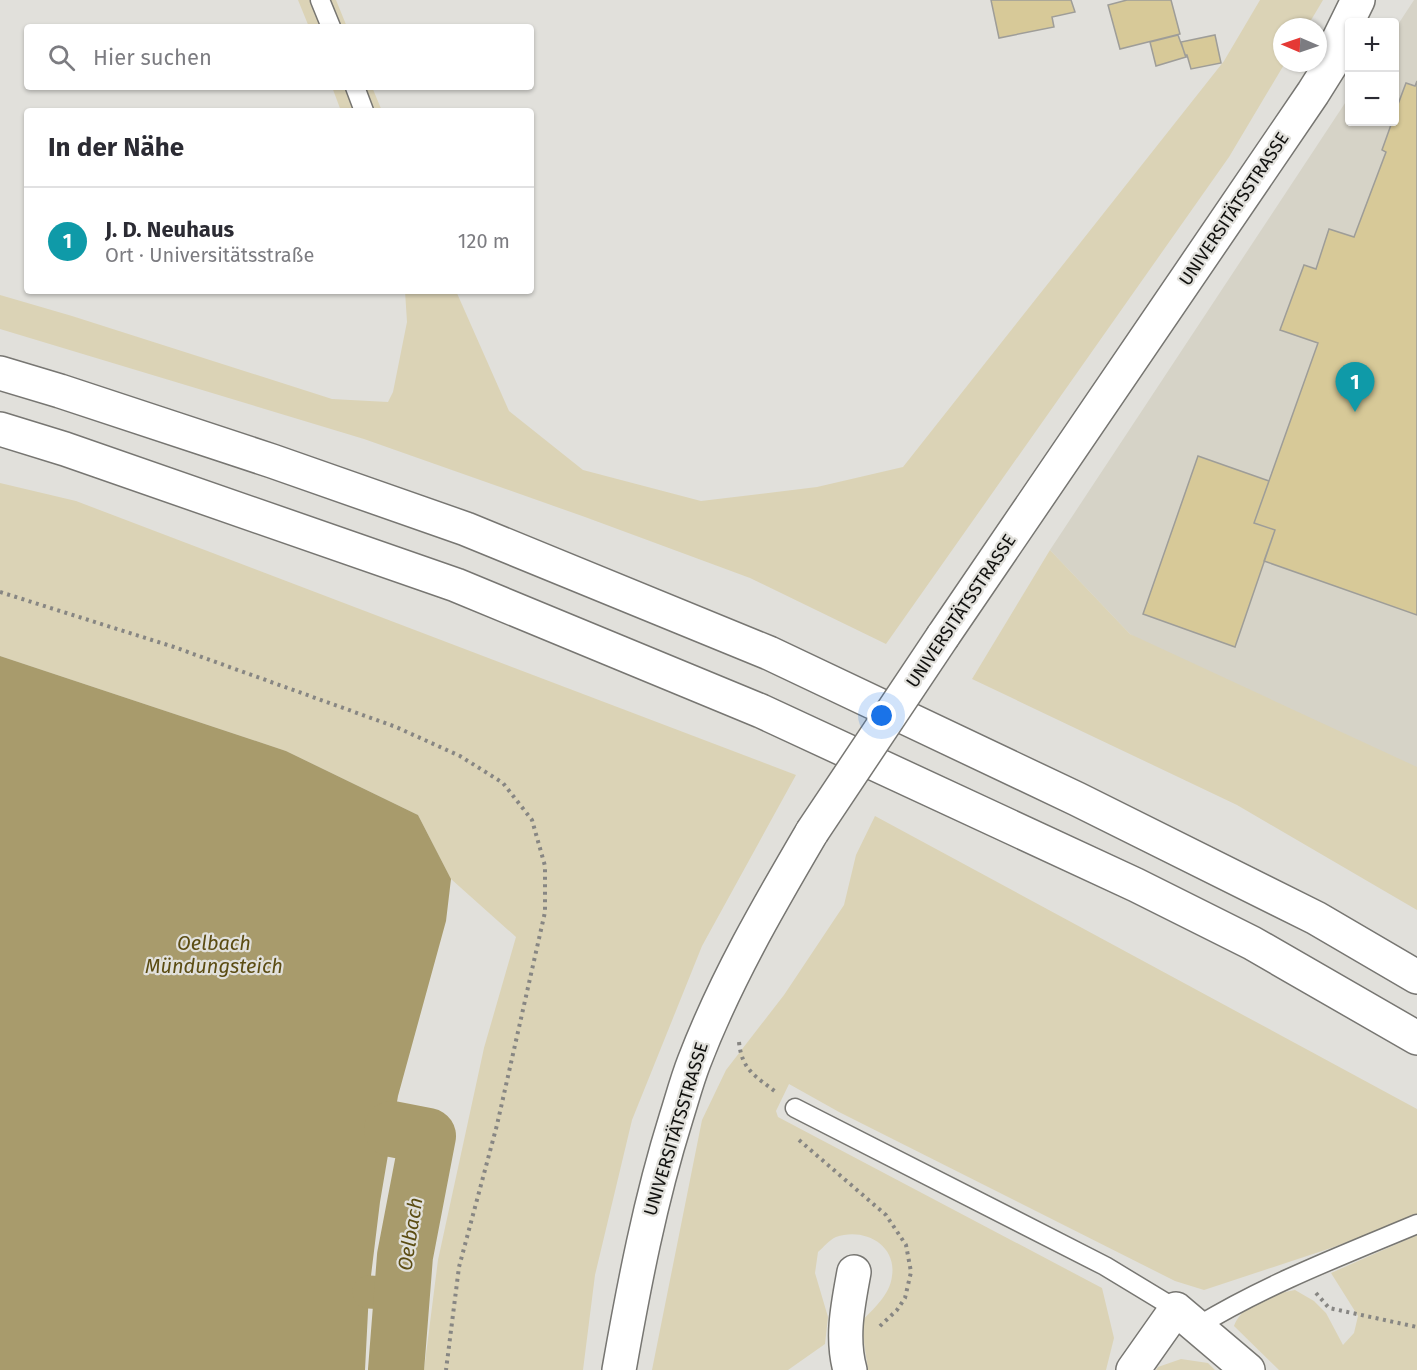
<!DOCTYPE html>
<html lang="de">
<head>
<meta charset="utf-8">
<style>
  :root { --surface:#fff; --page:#f7f7f7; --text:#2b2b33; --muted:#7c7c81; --line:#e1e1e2; --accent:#1a73e8 }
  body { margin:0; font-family:"Fira Sans",sans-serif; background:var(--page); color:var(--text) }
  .controls { position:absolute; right:18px; top:18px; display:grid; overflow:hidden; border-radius:6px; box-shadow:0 2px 4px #0004 }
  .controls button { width:54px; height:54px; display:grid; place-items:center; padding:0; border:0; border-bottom:2px solid var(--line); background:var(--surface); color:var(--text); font:30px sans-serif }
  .compass { position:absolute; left:1273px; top:18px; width:54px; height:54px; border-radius:50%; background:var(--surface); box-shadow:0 2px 4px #0004; rotate:272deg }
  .you { position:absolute; left:882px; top:716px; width:21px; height:21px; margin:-15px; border:4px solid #fff; border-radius:50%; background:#1a73e8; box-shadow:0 0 0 9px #1a73e833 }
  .badge { display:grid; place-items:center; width:39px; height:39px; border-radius:50%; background:var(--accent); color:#fff; font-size:20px; font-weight:700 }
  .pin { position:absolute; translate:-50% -50px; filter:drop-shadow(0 2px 3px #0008) }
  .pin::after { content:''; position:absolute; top:32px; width:21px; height:18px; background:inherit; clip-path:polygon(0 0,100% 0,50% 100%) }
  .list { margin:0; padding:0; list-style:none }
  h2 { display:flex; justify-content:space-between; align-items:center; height:78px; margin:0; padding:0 24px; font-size:26px }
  h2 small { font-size:20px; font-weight:400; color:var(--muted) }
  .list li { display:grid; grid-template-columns:39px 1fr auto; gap:18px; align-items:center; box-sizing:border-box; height:108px; padding:0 24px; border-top:2px solid var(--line) }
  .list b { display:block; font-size:22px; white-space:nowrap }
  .list p { margin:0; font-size:20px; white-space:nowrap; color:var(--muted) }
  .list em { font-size:20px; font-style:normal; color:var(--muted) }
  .icon { flex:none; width:33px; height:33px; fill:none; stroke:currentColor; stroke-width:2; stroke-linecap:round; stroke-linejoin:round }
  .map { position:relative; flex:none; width:1417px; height:1370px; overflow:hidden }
  .search { position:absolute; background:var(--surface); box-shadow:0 2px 4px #0004; left:24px; top:24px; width:510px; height:66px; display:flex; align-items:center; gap:15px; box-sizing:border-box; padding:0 21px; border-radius:6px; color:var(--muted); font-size:22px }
  .panel { position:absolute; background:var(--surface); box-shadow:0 2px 4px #0004; left:24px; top:108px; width:510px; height:186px; border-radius:6px }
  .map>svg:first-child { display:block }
</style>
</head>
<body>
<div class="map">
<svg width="1417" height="1370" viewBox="0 0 1417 1370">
  <rect width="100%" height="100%" fill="#e1e0db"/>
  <path fill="#d6d3c7" d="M1414 0H1417V801L1130 634 1050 550 1349 97 1350 122H1394L1395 29Z"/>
  <path fill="#dbd3b6" d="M298 0H336L347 27H309Z
    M1260 0H1323L1307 27H1282V63H1285L1229 157 886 644 750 578 585 517 364 439 0 329V295L72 316 332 399 388 402 393 392 407 322 405 291H456L509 411 583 470 701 501 817 487 903 467 1224 61Z
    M332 87H372L382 111H341Z
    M0 483 76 501 796 775 702 946 632 1120 595 1275 583 1370H424L438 1260 484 1048 516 937 451 879 418 815 286 751 0 656Z
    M1050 550 1130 634 1417 767V910L1237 805 972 679Z
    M875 816 1417 1109V1215L1334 1247 1204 1290 1175 1281 839 1112 789 1084 776 1111 778 1117 1102 1288 1114 1338 1106 1370H868L861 1322C873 1309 890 1295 892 1276 897 1244 863 1227 836 1237 829 1240 824 1247 818 1252L815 1273 828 1317 825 1344 788 1370H652L702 1120 726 1070 784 995 844 905 856 855Z
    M1417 1235V1370H1279L1234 1326C1243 1302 1272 1294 1295 1290L1314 1301 1326 1313 1343 1345 1354 1333 1358 1316 1331 1273Z
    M1181 1359 1208 1363 1215 1370H1156L1158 1367Z"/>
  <path fill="#a89b6c" d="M0 656 286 751 418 815 451 879 446 921 398 1096 380 1202 369 1292 365 1370H0Z"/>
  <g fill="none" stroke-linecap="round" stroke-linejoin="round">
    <path stroke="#a89b6c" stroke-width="33" d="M369 1292 402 1294"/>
    <path stroke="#a89b6c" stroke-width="56" d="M392 1129 428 1136 405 1256 396 1370"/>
  </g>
  <path fill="#d7c998" stroke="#9e9d98" stroke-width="1.5" d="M991 0H1071L1075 12 1052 17 1054 27 999 38Z
    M1127 0H1171L1180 34 1120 49 1108 5Z
    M1178 35 1186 57 1156 66 1150 42Z
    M1215 35 1221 63 1191 69 1187 55H1185L1181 42Z
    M1417 81V615L1264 561 1275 530 1254 523 1318 343 1280 330 1304 265 1316 269 1329 229 1354 237 1386 152 1382 150 1392 122H1394V115L1406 83 1415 86Z
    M1198 456 1269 481 1254 523 1275 530 1235 647 1143 614Z"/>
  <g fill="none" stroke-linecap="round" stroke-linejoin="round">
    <g stroke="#777672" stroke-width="21">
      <path id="service" d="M320 0 331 27
        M355 87 364 111
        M795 1108 1105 1266 1176 1309
        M1198 1326C1267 1284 1343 1255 1417 1224"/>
    </g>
    <g stroke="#777672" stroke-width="36">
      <path id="minor" d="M850 1370C841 1337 848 1305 854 1272
        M1133 1370 1176 1309 1248 1370"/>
    </g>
    <g stroke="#777672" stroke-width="36">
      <path id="tertiary" d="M1333 51 1358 0
        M943 636 1313 93 1350 34
        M619 1370C634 1285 650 1201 676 1118 682 1099 687 1080 694 1062 725 981 768 907 812 832"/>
    </g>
    <g stroke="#777672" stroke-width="36">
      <path id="motorway" d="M0 373 60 391 272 461 466 529 769 653 1077 799 1316 918 1417 977
        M0 429 65 449 456 585 761 711 1136 885 1252 943 1417 1038"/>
    </g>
    <path stroke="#878683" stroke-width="4" stroke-dasharray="3 4.5" stroke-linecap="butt" d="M0 592 174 647 396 727 460 756 503 783 532 820 545 866V912L497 1125 459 1267 446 1370
      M739 1042C742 1071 756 1076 777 1093
      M799 1140 886 1215 906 1245 911 1272 905 1298 897 1310 879 1327
      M1316 1293 1329 1308 1417 1327"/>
    <use href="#service" stroke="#fff" stroke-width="18"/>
    <use href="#minor" stroke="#fff" stroke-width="33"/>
    <use href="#tertiary" stroke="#fff" stroke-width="33"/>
    <use href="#motorway" stroke="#fff" stroke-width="33"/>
    <g stroke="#777672" stroke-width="36" stroke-linecap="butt">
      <path id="tertiary-bridge" d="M812 832 943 636"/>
    </g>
    <use href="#tertiary-bridge" stroke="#fff" stroke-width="33"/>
  </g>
  <g text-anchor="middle" stroke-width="4.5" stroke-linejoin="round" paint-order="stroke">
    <g font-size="18" fill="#10100e" stroke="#e1e0db">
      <text transform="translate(1234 209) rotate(-56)" y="6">UNIVERSITÄTSSTRASSE</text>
      <text transform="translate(961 611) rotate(-56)" y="6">UNIVERSITÄTSSTRASSE</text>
      <text transform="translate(676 1129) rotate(-73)" y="6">UNIVERSITÄTSSTRASSE</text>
    </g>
    <g font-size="20" font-style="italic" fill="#5b4c12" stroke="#e1e0db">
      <text x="214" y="950">Oelbach<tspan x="214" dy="23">Mündungsteich</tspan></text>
      <text transform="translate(410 1234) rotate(-81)" y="7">Oelbach</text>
    </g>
  </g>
</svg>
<div class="controls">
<button>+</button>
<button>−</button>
</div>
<svg class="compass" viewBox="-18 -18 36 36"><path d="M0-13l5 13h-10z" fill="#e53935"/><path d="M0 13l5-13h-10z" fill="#7c7c81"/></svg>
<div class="you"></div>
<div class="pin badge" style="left:1355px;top:412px;background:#0f9aa8">1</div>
<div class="search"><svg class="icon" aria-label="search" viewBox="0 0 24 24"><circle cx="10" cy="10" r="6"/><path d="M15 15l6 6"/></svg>Hier suchen</div>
<section class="panel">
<h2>In der Nähe<small></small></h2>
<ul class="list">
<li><span class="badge" style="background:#0f9aa8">1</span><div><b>J. D. Neuhaus</b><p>Ort · Universitätsstraße</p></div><em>120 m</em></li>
</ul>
</section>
</div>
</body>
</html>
